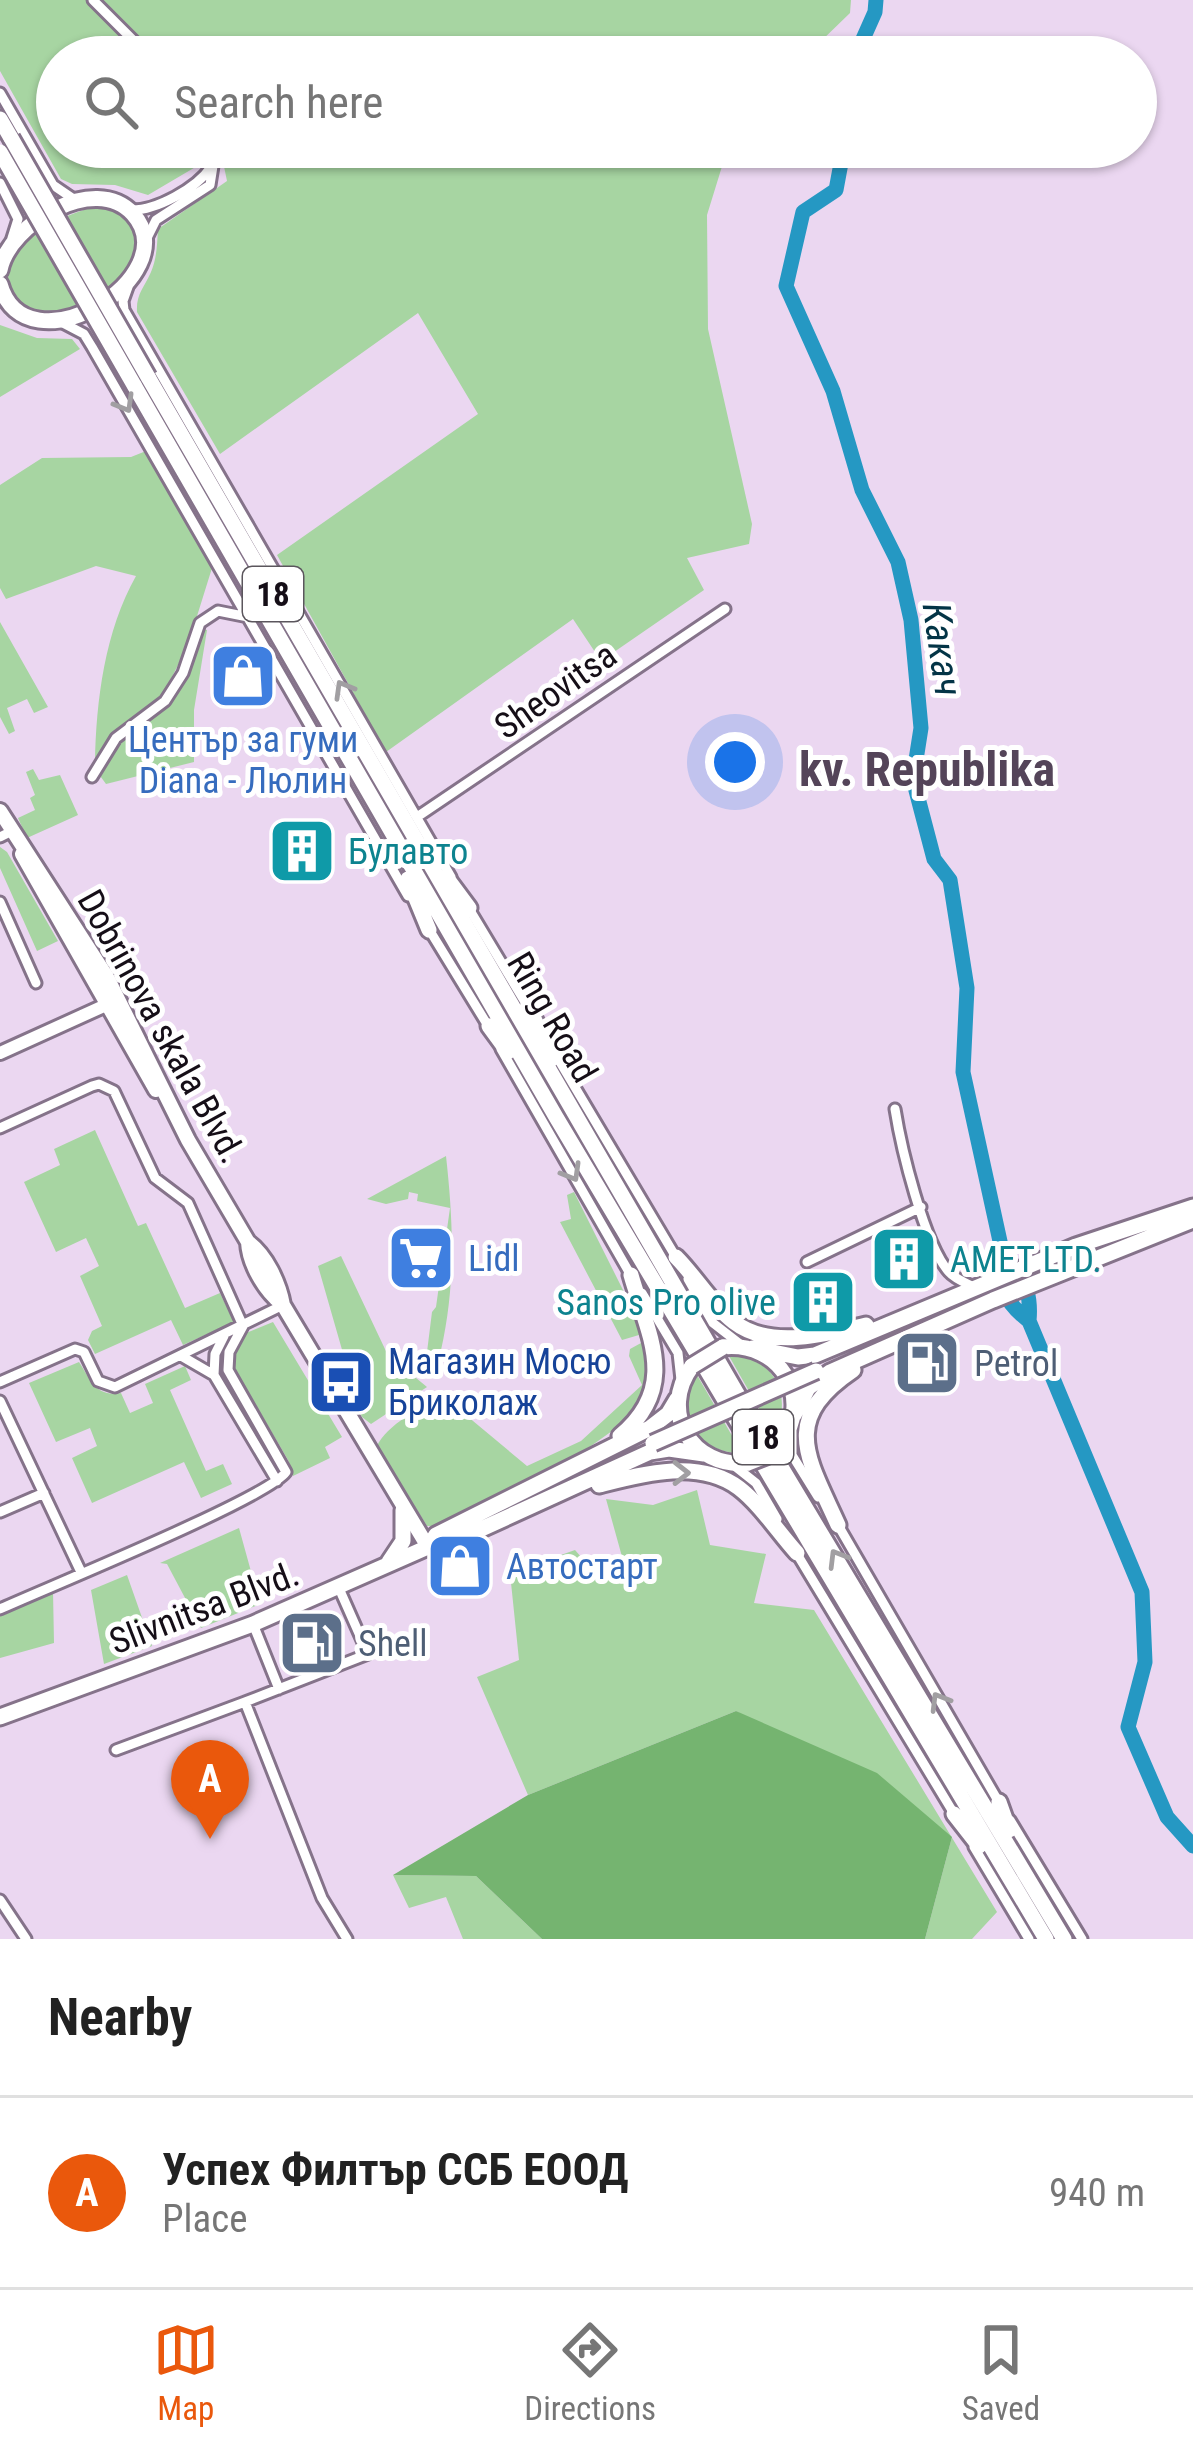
<!DOCTYPE html>
<html lang="en">
<head>
<meta charset="utf-8">
<style>
  :root { --surface:#fff; --page:#f2f2f2; --text:#222; --muted:#767676; --line:#e0e0e0; --accent:#ea580c }
  body { margin:0; font-family:"Roboto Condensed",sans-serif; background:var(--page); color:var(--text) }
  .you { position:absolute; left:735px; top:762px; width:42px; height:42px; margin:-30px; border:9px solid #fff; border-radius:50%; background:#1a73e8; box-shadow:0 0 0 18px #1a73e833 }
  .badge { display:grid; place-items:center; width:78px; height:78px; border-radius:50%; background:var(--accent); color:#fff; font-size:39px; font-weight:700 }
  .pin { position:absolute; translate:-50% -99px; filter:drop-shadow(0 3px 6px #0008) }
  .pin::after { content:''; position:absolute; top:63px; width:42px; height:36px; background:inherit; clip-path:polygon(0 0,100% 0,50% 100%) }
  .list { margin:0; padding:0; list-style:none }
  h2 { display:flex; justify-content:space-between; align-items:center; height:156px; margin:0; padding:0 48px; font-size:51px }
  h2 small { font-size:39px; font-weight:400; color:var(--muted) }
  .list li { display:grid; grid-template-columns:78px 1fr auto; gap:36px; align-items:center; box-sizing:border-box; height:192px; padding:0 48px; border-top:3px solid var(--line) }
  .list b { display:block; font-size:45px; white-space:nowrap }
  .list p { margin:0; font-size:39px; white-space:nowrap; color:var(--muted) }
  .list em { font-size:39px; font-style:normal; color:var(--muted) }
  .icon { flex:none; width:66px; height:66px; fill:none; stroke:currentColor; stroke-width:2; stroke-linecap:round; stroke-linejoin:round }
  .map { position:relative; flex:none; width:1193px; height:1939px; overflow:hidden }
  .search { position:absolute; background:var(--surface); box-shadow:0 3px 9px #0004; left:36px; right:36px; top:36px; height:132px; display:flex; align-items:center; gap:30px; box-sizing:border-box; padding:0 42px; border-radius:66px; color:var(--muted); font-size:45px }
  .sheet { height:348px; background:var(--surface) }
  nav { display:flex; justify-content:space-around; align-items:center; box-sizing:border-box; height:168px; border-top:3px solid var(--line); background:var(--surface); font-size:33px; color:var(--muted) }
  nav a { display:grid; justify-items:center; gap:6px }
  nav .on { color:var(--accent) }
  .map>svg:first-child { display:block }
</style>
</head>
<body>
<div class="map">
<svg width="1193" height="1939" viewBox="0 0 1193 1939">
  <rect width="100%" height="100%" fill="#ebd7f1"/>
  <path fill="#a7d5a2" d="M0 0H851L850 13 816 46 817 57H57V147H728L707 215 708 329 752 524 749 544 687 558 704 590 601 661 573 619 386 752 277 555 478 414 418 313 220 454 137 312C136 294 144 288 151 272 157 258 157 244 158 229L227 181 221 152 148 195 115 185 72 184 61 179 0 71Z
    M97 206C200 231 76 348 13 299L6 276C16 234 59 217 97 206Z
    M0 325 37 338 72 339 80 349 0 397Z
    M146 451 212 568 188 645 161 699 122 725 95 763C96 700 105 631 136 576L96 566 6 599 0 588V485L42 458 131 457Z
    M0 622 48 707 34 713 27 699 7 708 15 731 9 734 0 717Z
    M203 629 207 630 194 710V762L106 784 98 773 111 750 169 704 184 680Z
    M33 769 39 780 60 775 78 815 27 838 18 818 35 810 30 798 35 795 26 772Z
    M0 847 7 852 58 941 37 951 0 868Z
    M95 1130 138 1226 146 1223 185 1308 220 1293 234 1322 183 1345 171 1320 95 1354 88 1340 92 1331 102 1326 80 1276 99 1266 86 1238 56 1252 24 1182 60 1165 54 1149Z
    M446 1156C454 1228 456 1292 438 1363L423 1353 427 1352 432 1312 436 1307 450 1208 417 1201 418 1194 409 1192 408 1199 386 1204 367 1199Z
    M574 1192 644 1332 650 1372 641 1399 626 1421 577 1456 436 1526H427L377 1446C386 1426 422 1405 443 1398L449 1401 527 1466 581 1441 642 1385 629 1356 630 1349 641 1343 639 1335 622 1340 560 1222 571 1219 567 1195Z
    M341 1256 393 1366 399 1364 427 1387 371 1424 362 1417 341 1379 349 1374 318 1266Z
    M273 1322 342 1437 325 1447 330 1458 293 1476 288 1460 234 1368 235 1354 246 1333Z
    M729 1356C775 1356 794 1396 774 1435Z
    M79 1362C91 1380 95 1397 121 1393L130 1413 153 1403 145 1384 185 1366 191 1380 170 1390 206 1471 223 1464 232 1484 201 1498 184 1462 92 1503 72 1458 97 1446 90 1428 56 1442 29 1383Z
    M697 1375 742 1453C697 1454 674 1413 697 1375Z
    M697 1490 710 1545 766 1554 754 1603 814 1610 997 1912 972 1939H925L952 1837 736 1711 528 1795 477 1677 519 1660 510 1573 575 1550 596 1574 626 1571 606 1499 653 1505Z
    M239 1528 260 1604 201 1628 167 1564 160 1563Z
    M127 1575 152 1646 104 1664 91 1590Z
    M53 1591 54 1643 0 1658V1616Z
    M393 1875 476 1876 542 1939H463L446 1897 409 1908Z"/>
  <path fill="#75b470" d="M736 1711 877 1773 952 1837 925 1939H542L476 1876 393 1875 528 1795Z"/>
  <g fill="none" stroke-linecap="round" stroke-linejoin="round">
    <path stroke="#2598c3" stroke-width="15" d="M855 57 875 12 876 0
      M844 147 836 190 803 212 786 286 833 391 862 490 898 562 911 620 921 728 913 779 934 859 950 880 967 988 963 1072 1003 1255C1000 1287 1002 1300 1029 1321
      M1009 1263C1027 1276 1031 1300 1029 1321L1142 1592 1145 1662 1128 1727 1167 1817 1193 1846"/>
    <g stroke="#85738a" stroke-width="15">
      <path id="minor" d="M93 0 150 57
        M0 93 53 185 75 200
        M0 183 18 219 12 238
        M130 210C156 211 197 188 211 167
        M147 238 156 220 210 185 213 166 203 147
        M128 287 123 301 124 310 451 877
        M63 323 84 334 92 347 408 896
        M92 777 116 738 165 701 183 673 200 623 218 611 248 617
        M417 817 725 609
        M0 837 12 831
        M0 902 36 983
        M468 907 534 1017
        M427 926 490 1029
        M501 1049 633 1279
        M554 1052 677 1259
        M895 1109C901 1147 924 1244 949 1272 955 1279 966 1283 974 1287
        M0 1128 92 1086 99 1084 114 1091 155 1178 188 1203 243 1326 229 1352 228 1370 286 1472C268 1498 46 1588 0 1609
        M807 1262 921 1207
        M688 1279 713 1323 740 1344
        M642 1293 678 1353 681 1380
        M183 1357 214 1375 277 1481
        M214 1375 215 1354 224 1336
        M0 1382 75 1349 84 1352 98 1381 115 1387 283 1305
        M0 1401 81 1572
        M792 1431V1455L818 1497
        M732 1464 756 1483 777 1519
        M0 1512 44 1493
        M838 1525 1001 1806
        M794 1549 956 1817
        M338 1586 368 1654 245 1702 322 1898 347 1939
        M253 1624 279 1689
        M116 1750 245 1702
        M1010 1820 1082 1939
        M974 1847 1029 1939
        M0 1900 26 1939"/>
    </g>
    <g stroke="#85738a" stroke-width="18">
      <path id="tertiary" d="M0 1053 106 1005 111 998"/>
    </g>
    <g stroke="#85738a" stroke-width="20">
      <path id="secondary" d="M0 811 107 977 188 1140 248 1242C266 1255 279 1283 283 1305L428 1547
        M22 854 156 1090
        M248 1242C249 1264 265 1291 282 1304"/>
    </g>
    <g stroke="#85738a" stroke-width="21">
      <path id="primary" d="M0 270C9 224 95 172 133 214 189 276 25 375 0 284
        M676 1257C696 1277 712 1305 734 1322 770 1350 826 1334 866 1325
        M723 1347C780 1341 815 1398 780 1444
        M753 1348 798 1357 815 1355 1076 1246 1193 1207
        M692 1366C658 1412 692 1469 748 1463
        M794 1415 808 1388 830 1372 993 1300 1193 1220
        M620 1436C680 1386 648 1335 631 1275
        M599 1485C642 1474 699 1458 739 1488 761 1505 778 1532 797 1553
        M838 1525C808 1458 779 1420 853 1370
        M428 1547 436 1535 650 1428 668 1414 677 1399
        M389 1562 403 1541V1510
        M0 1717 253 1624 428 1547 444 1546 650 1452 669 1449 704 1454"/>
    </g>
    <g stroke="#85738a" stroke-width="21">
      <path id="trunk" d="M0 119 11 138
        M148 377 736 1392 1064 1939
        M134 385 556 1117 1046 1939
        M446 877 469 908
        M408 879 429 930
        M532 1014 552 1059
        M489 1026 508 1052
        M999 1802 1009 1830
        M954 1814 979 1846"/>
    </g>
    <use href="#minor" stroke="#fff" stroke-width="9"/>
    <use href="#tertiary" stroke="#fff" stroke-width="12"/>
    <use href="#secondary" stroke="#fff" stroke-width="14"/>
    <use href="#primary" stroke="#fff" stroke-width="15"/>
    <use href="#trunk" stroke="#fff" stroke-width="15"/>
    <g stroke="#85738a" stroke-width="21" stroke-linecap="butt">
      <path id="primary-bridge" d="M692 1366 723 1347
        M653 1443 816 1371
        M748 1463 766 1456 780 1444"/>
    </g>
    <g stroke="#85738a" stroke-width="21" stroke-linecap="butt">
      <path id="trunk-bridge" d="M11 138 148 377
        M0 152 134 385"/>
    </g>
    <use href="#primary-bridge" stroke="#fff" stroke-width="15"/>
    <use href="#trunk-bridge" stroke="#fff" stroke-width="15"/>
  </g>
  <defs><path id="oneway-chevron" d="M-2-3.5L2.5 0L-2 3.5" fill="none" stroke-width="1.6" stroke-linecap="round" stroke-linejoin="round" transform="scale(3)"/></defs>
  <g stroke="#a19fa2">
    <use href="#oneway-chevron" transform="translate(125 404) rotate(60)"/>
    <use href="#oneway-chevron" transform="translate(343 689) rotate(-120)"/>
    <use href="#oneway-chevron" transform="translate(572 1173) rotate(60)"/>
    <use href="#oneway-chevron" transform="translate(681 1473)"/>
    <use href="#oneway-chevron" transform="translate(837 1558) rotate(-121)"/>
    <use href="#oneway-chevron" transform="translate(939 1701) rotate(-121)"/>
  </g>
  <defs>
    <g id="shop-square" transform="scale(3.45)"><rect x="-9" y="-9" width="18" height="18" rx="4" fill="#3f7fe0" stroke="#fff"/><path d="M-5-2.5h2.3a2.7 3.5 0 0 1 5.4 0H5L5.5 6h-11ZM-1.5-2.5h3a1.5 2.3 0 0 0-3 0Z" fill="#fff"/></g>
    <g id="building-square" transform="scale(3.45)"><rect x="-9" y="-9" width="18" height="18" rx="4" fill="#0f9aa8" stroke="#fff"/><path d="M-4-6H4V6H1V3H-1V6H-4ZM-2.5-4.3h1.7v1.8h-1.7ZM.8-4.3h1.7v1.8H.8ZM-2.5-1h1.7V.8h-1.7ZM.8-1h1.7V.8H.8Z" fill="#fff"/></g>
    <g id="supermarket-square" transform="scale(3.45)"><rect x="-9" y="-9" width="18" height="18" rx="4" fill="#3f7fe0" stroke="#fff"/><path d="M-6-5.5h2.5l.6 2H6L4.5 2H-2.5L-4.4-4H-6ZM-1.5 3.2a1.3 1.3 0 1 0 .1 0ZM3 3.2a1.3 1.3 0 1 0 .1 0Z" fill="#fff"/></g>
    <g id="fuel-square" transform="scale(3.45)"><rect x="-9" y="-9" width="18" height="18" rx="4" fill="#5c6f8a" stroke="#fff"/><path d="M-5.5-6h7V0h2V4h1.3V-2.5L3-4.5l.8-.8L6-3V5H2.5V1h-1V6h-7ZM-4.2-4.7v3.2H.2V-4.7Z" fill="#fff"/></g>
    <g id="bus-square" transform="scale(3.45)"><rect x="-9" y="-9" width="18" height="18" rx="4" fill="#1a4fb4" stroke="#fff"/><path d="M-5-6H5V4H4V6H2V4H-2V6H-4V4H-5ZM-3.5-4V0h7V-4ZM-3.5 1.2v1.5H-2V1.2ZM2 1.2v1.5H3.5V1.2Z" fill="#fff"/></g>
  </defs>
  <g fill-rule="evenodd">
    <use href="#shop-square" x="243" y="676"/>
    <use href="#building-square" x="302" y="851"/>
    <use href="#supermarket-square" x="421" y="1258"/>
    <use href="#building-square" x="904" y="1259"/>
    <use href="#building-square" x="823" y="1302"/>
    <use href="#fuel-square" x="927" y="1363"/>
    <use href="#bus-square" x="341" y="1382"/>
    <use href="#shop-square" x="460" y="1566"/>
    <use href="#fuel-square" x="312" y="1643"/>
  </g>
  <g text-anchor="middle" stroke-width="10" stroke-linejoin="round" paint-order="stroke">
    <g fill="#fff" stroke="#5b565d" stroke-width="3">
      <rect x="243" y="567" width="60" height="54" rx="9"/>
      <rect x="733" y="1410" width="60" height="54" rx="9"/>
    </g>
    <g font-size="33" font-weight="bold" fill="#150e17">
      <text x="273" y="606">18</text>
      <text x="763" y="1449">18</text>
    </g>
    <g font-size="36" fill="#150e17" stroke="#fff">
      <text transform="translate(555 690) rotate(-35)" y="13">Sheovitsa</text>
      <text transform="translate(553 1017) rotate(60)" y="13">Ring Road</text>
      <text transform="translate(162 1026) rotate(61)" y="13">Dobrinova skala Blvd.</text>
      <text transform="translate(204 1607) rotate(-21)" y="13">Slivnitsa Blvd.</text>
    </g>
    <g font-size="36" fill="#366cbe" stroke="#fff" text-anchor="start">
      <text x="243" y="752" text-anchor="middle">Център за гуми<tspan x="243" dy="41">Diana - Люлин</tspan></text>
      <text x="468" y="1271">Lidl</text>
      <text x="506" y="1579">Автостарт</text>
    </g>
    <g font-size="36" fill="#0d838f" stroke="#fff" text-anchor="start">
      <text x="348" y="864">Булавто</text>
      <text x="950" y="1272">AMET LTD.</text>
      <text x="776" y="1315" text-anchor="end">Sanos Pro olive</text>
    </g>
    <g font-size="36" fill="#164399" stroke="#fff" text-anchor="start">
      <text x="388" y="1374">Магазин Мосю<tspan x="388" dy="41">Бриколаж</tspan></text>
    </g>
    <g font-size="36" fill="#4e5e75" stroke="#fff" text-anchor="start">
      <text x="974" y="1376">Petrol</text>
      <text x="358" y="1656">Shell</text>
    </g>
    <g font-size="39" font-style="italic" fill="#033446" stroke="#fff">
      <text transform="translate(943 649) rotate(82)" y="14">Какач</text>
    </g>
    <g font-size="48" font-weight="bold" fill="#544459" stroke="#fff">
      <text x="927" y="786">kv. Republika</text>
    </g>
  </g>
</svg>
<div class="you"></div>
<div class="pin badge" style="left:210px;top:1839px">A</div>
<div class="search"><svg class="icon" aria-label="search" viewBox="0 0 24 24"><circle cx="10" cy="10" r="6"/><path d="M15 15l6 6"/></svg>Search here</div>
</div>
<section class="sheet">
<h2>Nearby<small></small></h2>
<ul class="list">
<li><span class="badge">A</span><div><b>Успех Филтър ССБ ЕООД</b><p>Place</p></div><em>940 m</em></li>
</ul>
</section>
<nav>
<a class="on"><svg class="icon" aria-label="map" viewBox="0 0 24 24"><path d="M3 6l6-2 6 2 6-2v14l-6 2-6-2-6 2zM9 4v14M15 6v14"/></svg>Map</a>
<a><svg class="icon" aria-label="directions" viewBox="0 0 24 24"><path d="M12 3l9 9-9 9-9-9zM9 14v-3h6M13 9l2 2-2 2"/></svg>Directions</a>
<a><svg class="icon" aria-label="saved" viewBox="0 0 24 24"><path d="M7 4h10v16l-5-4-5 4z"/></svg>Saved</a>
</nav>
</body>
</html>
